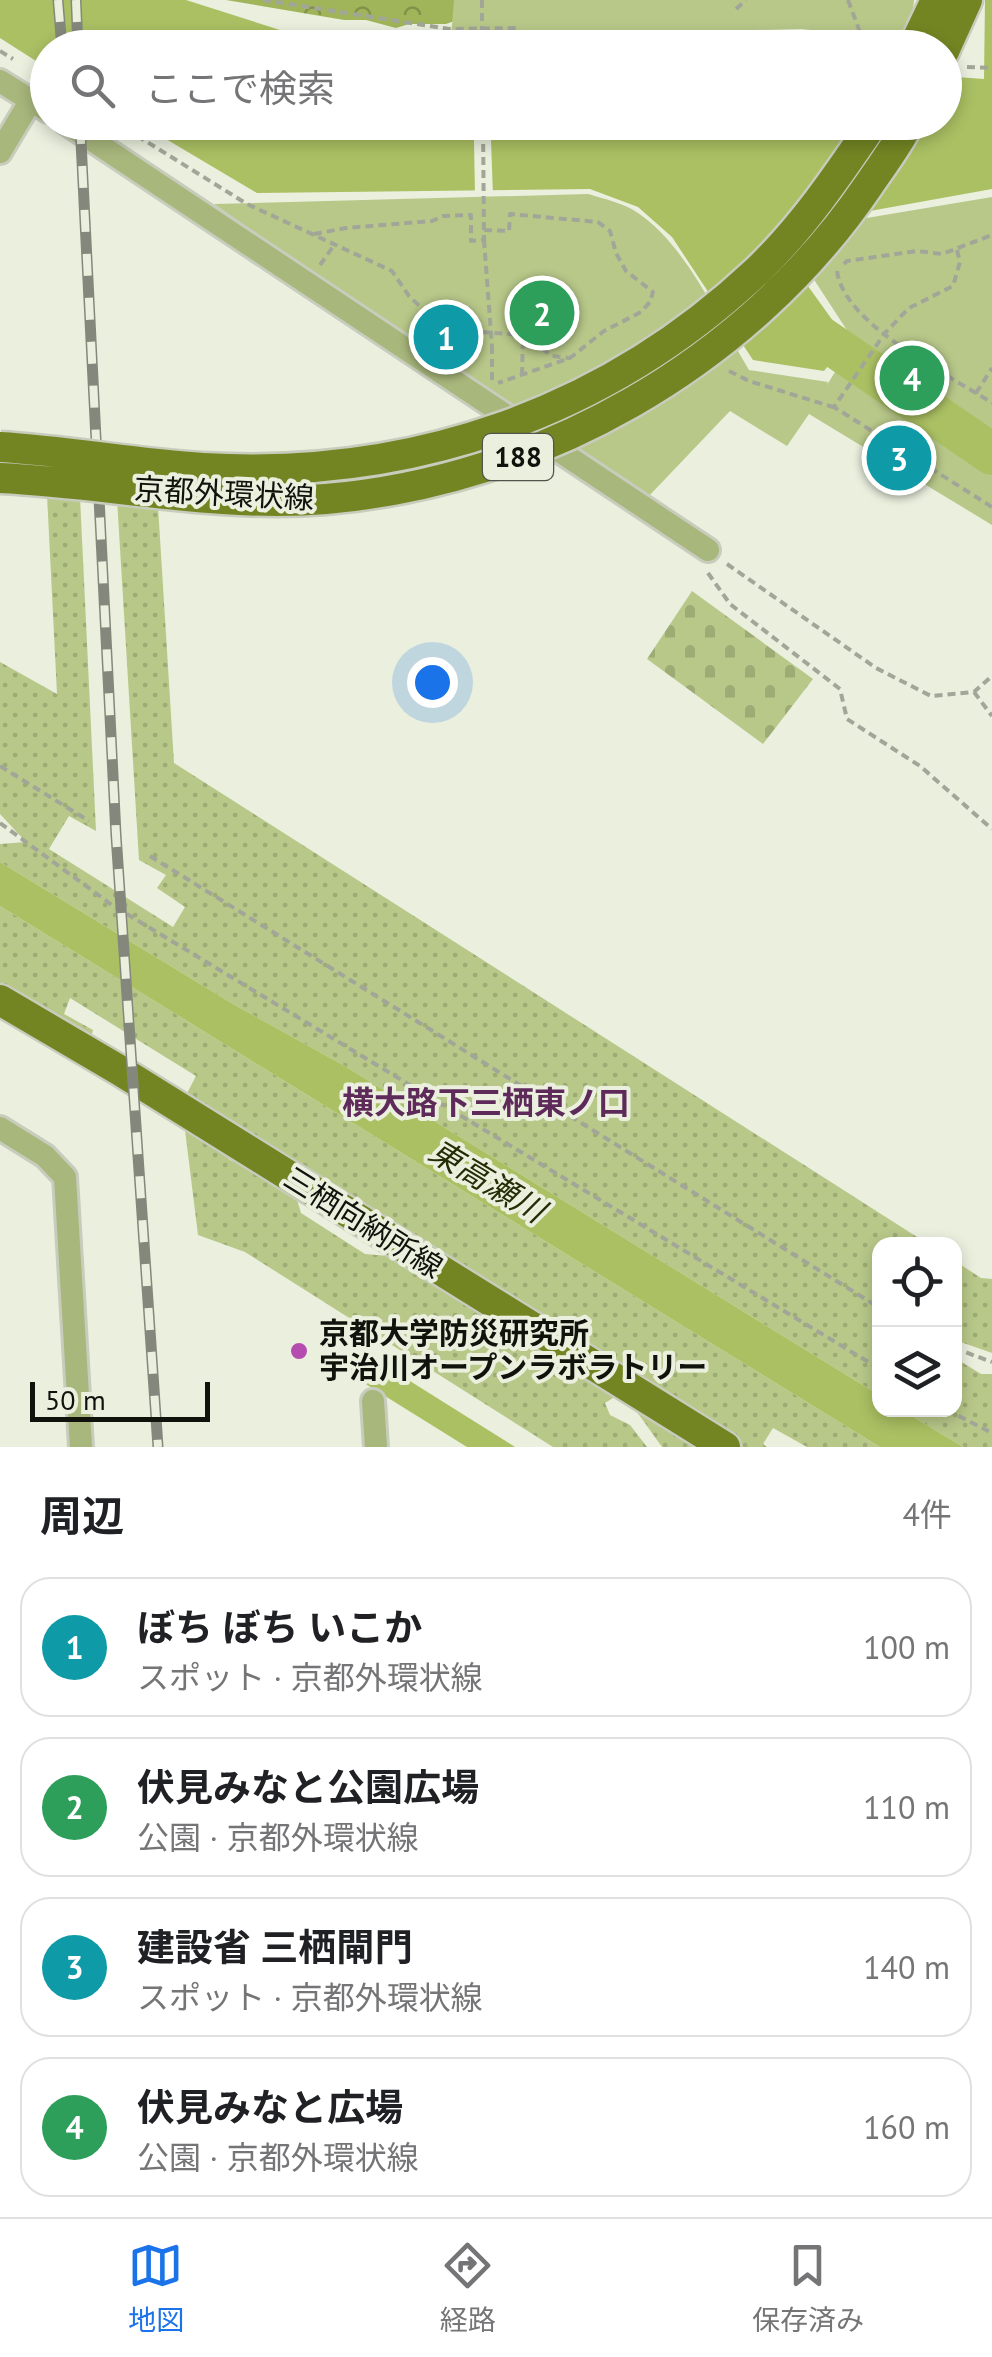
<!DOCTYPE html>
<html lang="ja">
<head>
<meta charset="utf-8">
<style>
  :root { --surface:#fff; --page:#f6f6f6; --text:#202124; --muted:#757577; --line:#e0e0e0; --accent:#1a73e8 }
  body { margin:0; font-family:"PT Sans","Noto Sans JP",sans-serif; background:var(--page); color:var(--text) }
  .controls { position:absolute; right:30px; bottom:30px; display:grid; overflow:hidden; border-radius:20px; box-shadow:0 5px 15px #0003 }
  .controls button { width:90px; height:90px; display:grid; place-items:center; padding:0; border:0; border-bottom:2px solid var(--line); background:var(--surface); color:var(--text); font:50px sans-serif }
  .scale { position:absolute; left:30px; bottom:25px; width:180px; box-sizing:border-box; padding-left:10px; border:5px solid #10120c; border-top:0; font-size:28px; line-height:35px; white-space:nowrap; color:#10120c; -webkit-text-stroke:8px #eaefde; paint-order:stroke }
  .you { position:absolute; left:432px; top:682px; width:35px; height:35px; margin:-25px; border:8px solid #fff; border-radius:50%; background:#1a73e8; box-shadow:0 0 0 15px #1a73e833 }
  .badge { display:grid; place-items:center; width:65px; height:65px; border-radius:50%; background:var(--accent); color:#fff; font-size:32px; font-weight:700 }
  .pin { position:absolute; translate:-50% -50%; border:5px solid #fff; box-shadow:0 2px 10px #0006 }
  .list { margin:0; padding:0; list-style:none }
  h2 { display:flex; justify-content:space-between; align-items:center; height:130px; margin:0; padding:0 40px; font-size:42px }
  h2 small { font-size:32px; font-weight:400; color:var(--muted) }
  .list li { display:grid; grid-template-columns:65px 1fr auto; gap:30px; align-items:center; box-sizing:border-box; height:140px; margin:0 20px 20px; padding:0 20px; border:2px solid var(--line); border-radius:30px }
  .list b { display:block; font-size:38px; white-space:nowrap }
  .list p { margin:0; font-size:32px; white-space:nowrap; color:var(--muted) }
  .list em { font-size:32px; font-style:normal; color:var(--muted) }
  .icon { flex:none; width:55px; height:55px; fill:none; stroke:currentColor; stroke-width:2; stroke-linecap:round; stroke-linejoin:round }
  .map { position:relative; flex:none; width:992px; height:1447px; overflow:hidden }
  .search { position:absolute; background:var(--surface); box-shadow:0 5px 15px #0003; left:30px; right:30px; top:30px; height:110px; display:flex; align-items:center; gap:25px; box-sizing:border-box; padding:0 35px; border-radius:55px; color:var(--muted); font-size:38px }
  .sheet { height:770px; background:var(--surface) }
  nav { display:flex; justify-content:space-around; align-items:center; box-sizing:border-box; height:140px; border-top:2px solid var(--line); background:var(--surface); font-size:28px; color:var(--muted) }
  nav a { display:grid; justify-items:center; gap:5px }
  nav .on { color:var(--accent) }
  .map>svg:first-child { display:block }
</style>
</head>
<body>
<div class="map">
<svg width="992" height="1447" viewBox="0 0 992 1447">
  <defs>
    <pattern id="grass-dots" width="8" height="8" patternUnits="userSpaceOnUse" patternTransform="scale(2.5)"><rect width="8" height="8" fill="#b8c889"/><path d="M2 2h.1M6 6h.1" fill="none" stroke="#9dab75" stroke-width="1.8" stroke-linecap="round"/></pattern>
    <pattern id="forest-crowns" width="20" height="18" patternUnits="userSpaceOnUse" patternTransform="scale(2.5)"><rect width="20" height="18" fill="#a0b559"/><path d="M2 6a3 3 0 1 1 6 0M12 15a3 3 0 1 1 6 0" fill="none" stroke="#819248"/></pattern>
    <pattern id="cemetery-stones" width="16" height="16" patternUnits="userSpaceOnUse" patternTransform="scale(2.5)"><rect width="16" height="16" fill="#b8c889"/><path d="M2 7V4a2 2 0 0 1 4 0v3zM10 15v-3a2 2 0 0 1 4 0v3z" fill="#9dab75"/></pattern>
  </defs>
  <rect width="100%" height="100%" fill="#eaefde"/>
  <path fill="url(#grass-dots)" d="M47 495 80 497 96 831 69 816 49 849 173 927 185 907 157 888 166 875 139 860 117 499 158 506 174 763 928 1244H880L879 1395 343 1065 233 1004 0 862V844L26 842 0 814V662L57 694Z
    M0 906 880 1447H807L773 1428 763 1444 767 1447H738L183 1101 196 1076 70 998 64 1014 93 1030 90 1042 0 992Z
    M184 1122 230 1160 287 1184 294 1189 301 1213 365 1254 401 1257 541 1344C550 1364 573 1379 595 1376L613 1398 605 1403 610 1415 630 1425 647 1447H553L245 1252 198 1235Z
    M955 1261 981 1278 992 1279V1353L955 1340Z
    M955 1358 981 1374H992V1447H963L902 1410H954Z
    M622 1391 712 1447H662Z"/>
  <path fill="url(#forest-crowns)" d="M226 0H491L460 19 446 24H409L396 28 366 20H344Z
    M822 0 906 11V33L896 47H837L839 31Z"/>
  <path fill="url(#cemetery-stones)" d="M692 591 813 679 763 744 647 659Z"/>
  <path fill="#b8c889" d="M454 0H914L913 10 897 39 801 29 451 37Z
    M588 194C604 199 624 203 638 213 686 245 719 320 749 370L828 382 827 385 854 341 783 232 992 197V525L809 414 787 446 730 411 647 498 510 410 214 204Z"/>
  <path fill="#abc063" d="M0 0H186L283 31 358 47 48 48 47 68 0 38Z
    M985 0H992V189L781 227 772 236 846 339 844 343 849 347 835 370 828 366 824 371 753 360 672 237 638 207 590 189 257 193 139 123 944 122 945 70 956 77 984 79Z
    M750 41 906 48H561Z
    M871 358H876L992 434V474L857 386 856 382Z
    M0 862 233 1004 343 1065 879 1395 880 1410H902L963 1447H880L0 906Z
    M362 1351 515 1447H467L348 1373Z"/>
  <path fill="#eaefde" d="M470 123H496V132L491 140 493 196H475L474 140 470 136Z"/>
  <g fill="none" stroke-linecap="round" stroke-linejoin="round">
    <path stroke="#abc063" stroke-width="42" d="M797 321 992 454"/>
    <g stroke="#c7ccbc" stroke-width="28">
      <path id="minor" d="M0 81 48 111
        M65 122 708 550
        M0 152 31 100
        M0 1128 45 1156 65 1177 81 1447
        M373 1401 376 1447"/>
    </g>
    <g stroke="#c7ccbc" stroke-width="35">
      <path id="major" d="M913 48 936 0
        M944 51 967 0
        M0 1000 119 1070 725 1447"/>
    </g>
    <path stroke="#a2a698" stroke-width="4" stroke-dasharray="8 5" stroke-linecap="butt" d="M263 0 449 29 518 28
      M482 0V48
      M848 0 866 48
      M736 9 746 0
      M0 51 13 59
      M967 67 992 68
      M115 122 247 204 392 271 409 296 429 315 448 326 469 331 523 335 552 356 570 358
      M484 230 509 231 510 214 598 222 610 231 616 253 626 271 653 292 650 302 641 312 604 331 570 358 498 383
      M314 234 346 228 432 221 443 216 471 215V241L484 240 483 122
      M957 250 960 262 953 286 909 308 885 333 834 407 992 507
      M844 264 847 261 917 251 942 254 992 235
      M320 265 335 244
      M837 271C844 325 948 374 992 403
      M492 346V380
      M729 371 749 381 833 407
      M522 375 523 335
      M976 393 992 368
      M727 564 876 668 931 696 974 692 992 676
      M708 573 730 604 840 689 847 719 920 766 992 829
      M974 692 992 716
      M0 766 89 821
      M0 823 112 905 880 1369
      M150 856 880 1308
      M954 1348 992 1362
      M947 1410 992 1433"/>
    <use href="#minor" stroke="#a8b77c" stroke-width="22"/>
    <use href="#major" stroke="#738523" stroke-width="30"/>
    <g stroke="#84887c" stroke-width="11">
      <path id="rail" d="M58 0 62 48
        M76 0 78 48
        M80 122 116 835 158 1447"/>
    </g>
    <use href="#rail" stroke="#eaefde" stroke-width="8" stroke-dasharray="22" stroke-linecap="butt"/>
    <g stroke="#c7ccbc" stroke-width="35" stroke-linecap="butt">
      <path id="major-bridge" d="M0 447C68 451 135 464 203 468 411 480 605 414 757 271 803 227 838 175 874 122
        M0 478C109 483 216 508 326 499 539 481 747 364 868 186 882 165 898 145 909 122"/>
    </g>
    <path stroke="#a2a698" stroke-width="4" stroke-dasharray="8 5" stroke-linecap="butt" d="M484 240 492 346"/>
    <use href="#major-bridge" stroke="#738523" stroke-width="30"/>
  </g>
  <circle fill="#b54caf" stroke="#eaefde" stroke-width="4" cx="299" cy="1351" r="10"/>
  <g text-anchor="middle" stroke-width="8" stroke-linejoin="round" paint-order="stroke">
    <rect fill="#eaefde" stroke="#51544b" stroke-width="2.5" x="483" y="434" width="70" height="46" rx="8"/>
    <g font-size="28" font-weight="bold" fill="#10120c">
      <text x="518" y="467">188</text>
    </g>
    <g font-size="30" fill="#10120c" stroke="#eaefde">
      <text transform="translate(224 494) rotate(3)" y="10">京都外環状線</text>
      <text transform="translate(363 1223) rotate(32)" y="10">三栖向納所線</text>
    </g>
    <g font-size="30" font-weight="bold" fill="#10120c" stroke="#eaefde" text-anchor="start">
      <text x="319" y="1344">京都大学防災研究所<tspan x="319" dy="34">宇治川オープンラボラトリー</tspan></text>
    </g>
    <g font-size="32" font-weight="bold" fill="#5d2a5a" stroke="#eaefde">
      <text x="486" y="1114">横大路下三栖東ノ口</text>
    </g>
    <g font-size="32" font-style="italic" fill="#262d06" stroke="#eaefde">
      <text transform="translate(487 1181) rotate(31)" y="11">東高瀬川</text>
    </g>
  </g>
</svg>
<div class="controls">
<button><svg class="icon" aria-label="locate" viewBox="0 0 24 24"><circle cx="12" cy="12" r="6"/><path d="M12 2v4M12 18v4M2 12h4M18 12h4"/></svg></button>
<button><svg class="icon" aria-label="layers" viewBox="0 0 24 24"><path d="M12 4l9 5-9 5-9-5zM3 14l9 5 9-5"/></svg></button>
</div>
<div class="scale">50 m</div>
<div class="you"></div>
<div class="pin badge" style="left:446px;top:337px;background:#0f9aa8">1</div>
<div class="pin badge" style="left:542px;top:313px;background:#2e9e5b">2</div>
<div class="pin badge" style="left:899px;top:458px;background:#0f9aa8">3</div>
<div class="pin badge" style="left:912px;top:378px;background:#2e9e5b">4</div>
<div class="search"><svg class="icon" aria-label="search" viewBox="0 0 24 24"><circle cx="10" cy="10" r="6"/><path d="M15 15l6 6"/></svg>ここで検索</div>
</div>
<section class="sheet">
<h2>周辺<small>4件</small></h2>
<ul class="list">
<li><span class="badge" style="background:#0f9aa8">1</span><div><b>ぼち ぼち いこか</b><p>スポット · 京都外環状線</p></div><em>100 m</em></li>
<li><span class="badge" style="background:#2e9e5b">2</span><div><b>伏見みなと公園広場</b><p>公園 · 京都外環状線</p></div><em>110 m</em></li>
<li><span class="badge" style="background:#0f9aa8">3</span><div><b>建設省 三栖閘門</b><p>スポット · 京都外環状線</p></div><em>140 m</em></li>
<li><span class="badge" style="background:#2e9e5b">4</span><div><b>伏見みなと広場</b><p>公園 · 京都外環状線</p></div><em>160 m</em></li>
</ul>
</section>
<nav>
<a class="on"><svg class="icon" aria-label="map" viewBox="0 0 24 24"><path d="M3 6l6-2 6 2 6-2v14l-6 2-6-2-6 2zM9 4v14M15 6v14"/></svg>地図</a>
<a><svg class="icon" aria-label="directions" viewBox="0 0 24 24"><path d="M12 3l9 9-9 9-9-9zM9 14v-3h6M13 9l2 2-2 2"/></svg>経路</a>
<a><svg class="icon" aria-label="saved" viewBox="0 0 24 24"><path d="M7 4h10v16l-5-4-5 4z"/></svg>保存済み</a>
</nav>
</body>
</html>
